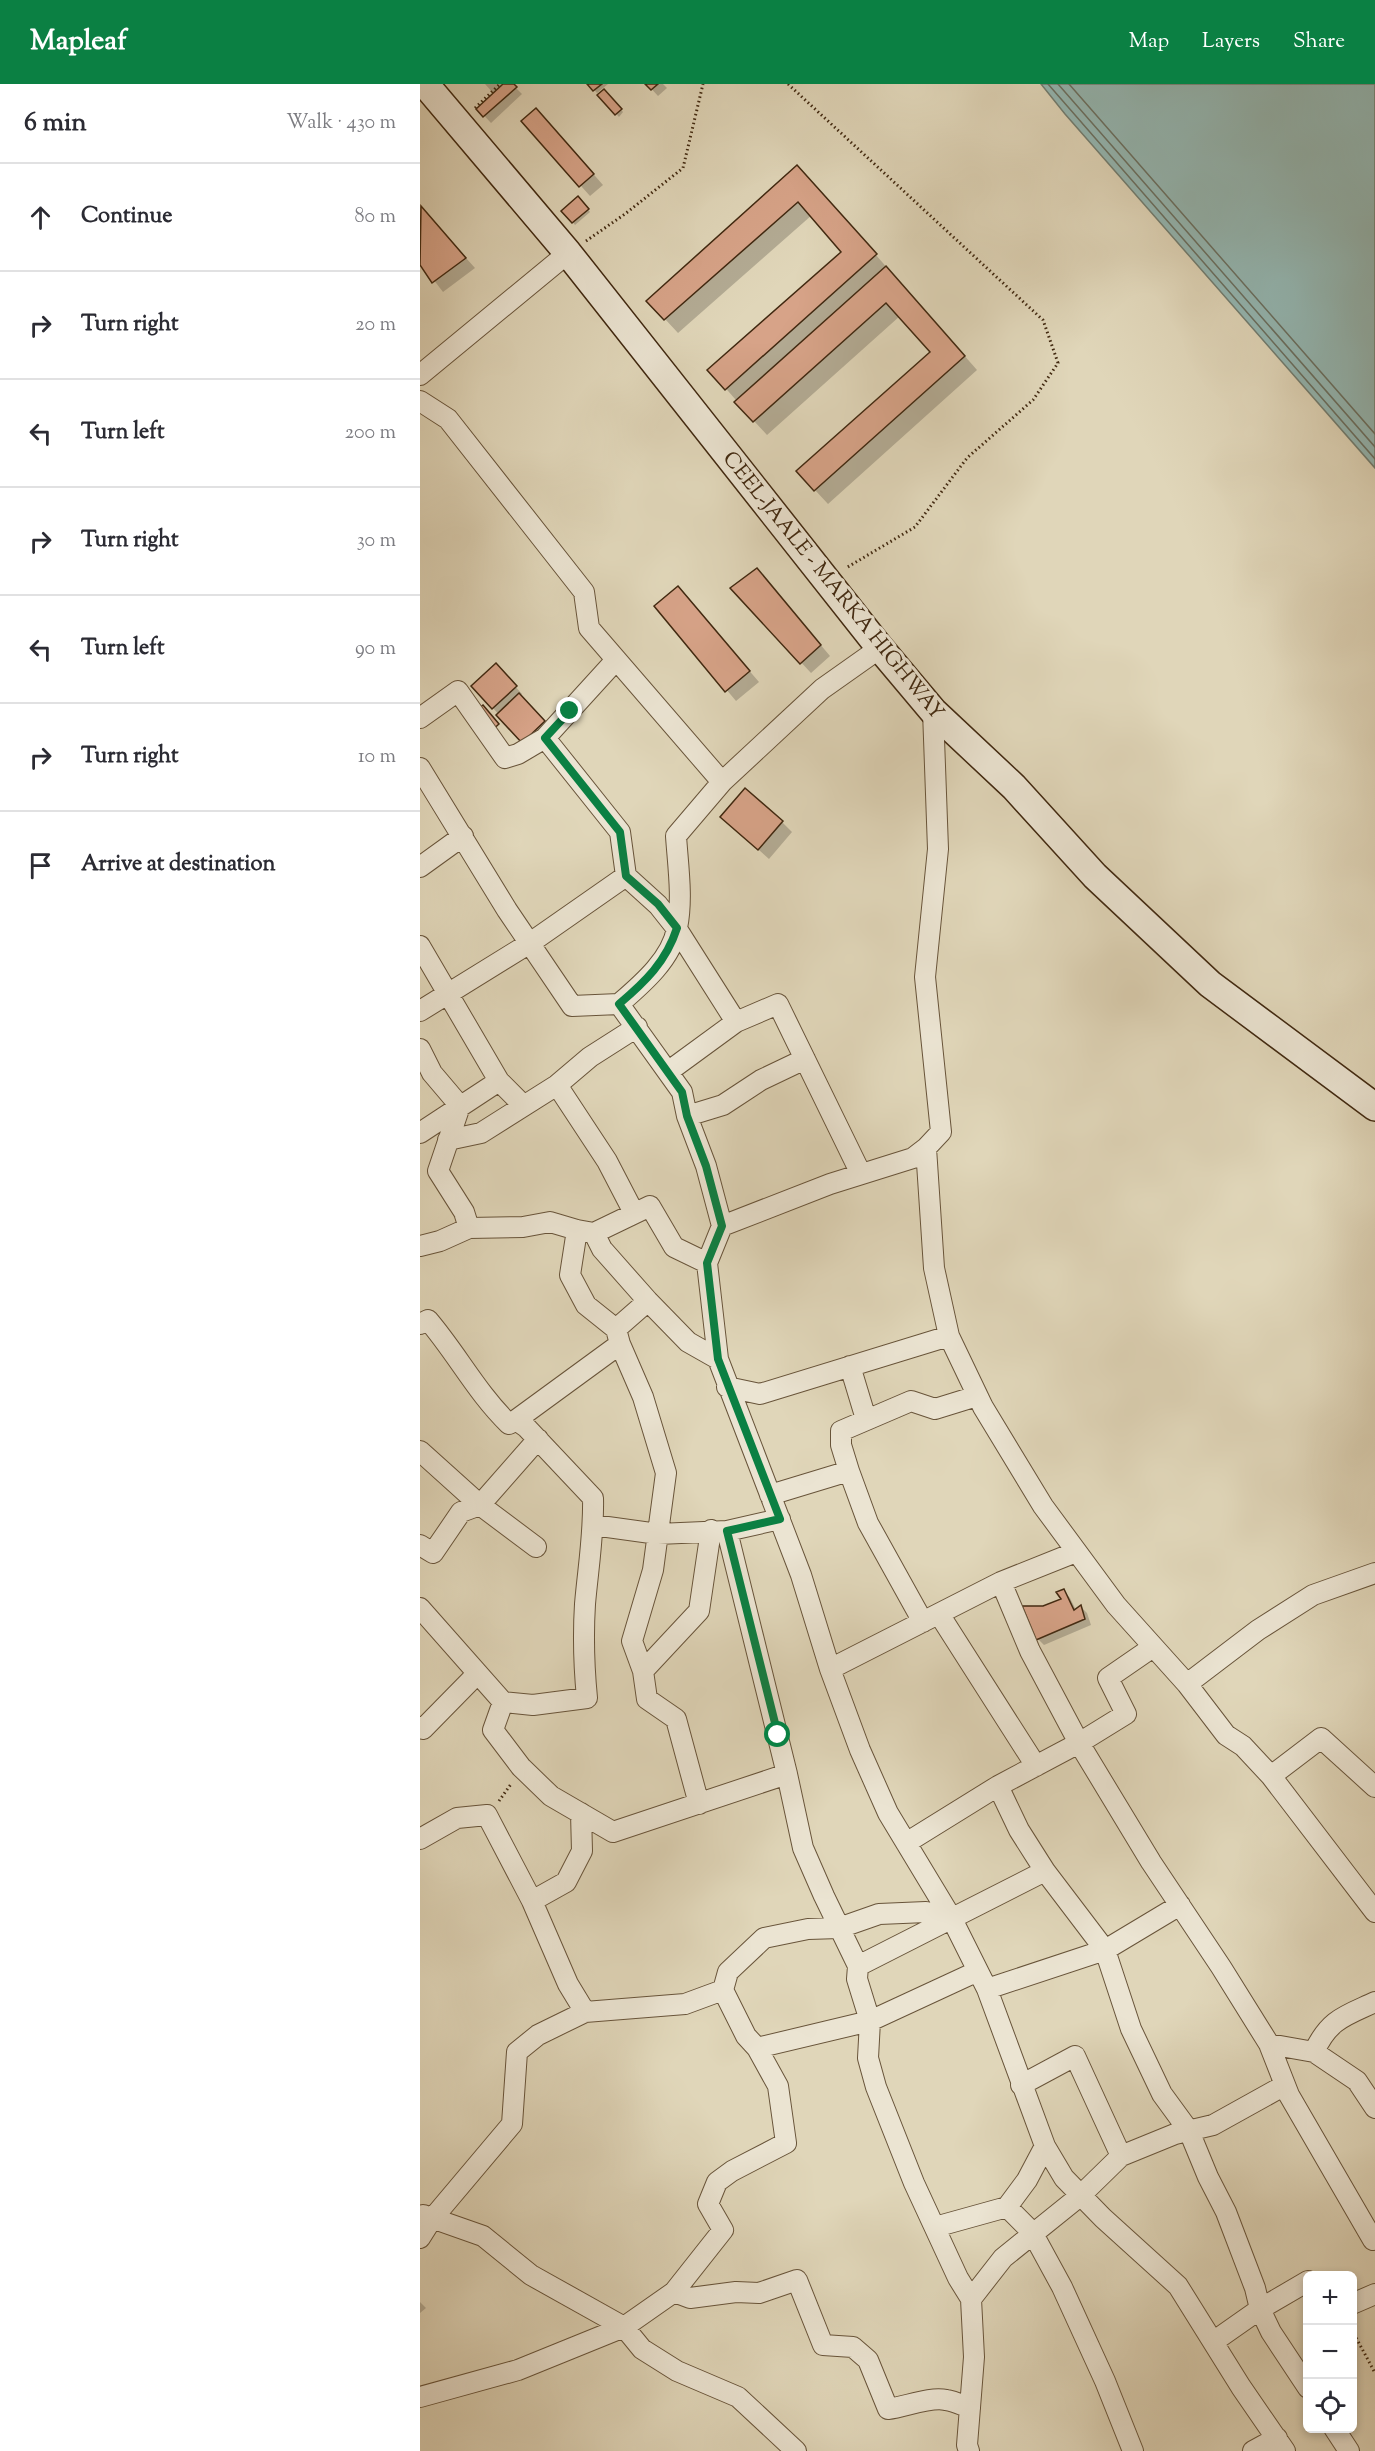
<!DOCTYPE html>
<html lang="en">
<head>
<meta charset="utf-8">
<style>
  :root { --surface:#fff; --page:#f7f7f7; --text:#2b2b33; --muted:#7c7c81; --line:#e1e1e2; --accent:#0b8043 }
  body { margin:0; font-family:"Sorts Mill Goudy",serif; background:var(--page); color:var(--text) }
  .controls { position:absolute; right:18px; bottom:18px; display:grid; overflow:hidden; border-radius:9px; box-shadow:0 3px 9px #0003 }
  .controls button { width:54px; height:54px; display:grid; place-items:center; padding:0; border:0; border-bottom:2px solid var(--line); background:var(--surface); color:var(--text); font:30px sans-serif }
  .stop { position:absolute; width:18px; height:18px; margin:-14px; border:4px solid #0b8043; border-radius:50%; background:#fff }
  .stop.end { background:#0b8043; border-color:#fff; box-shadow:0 2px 6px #0008 }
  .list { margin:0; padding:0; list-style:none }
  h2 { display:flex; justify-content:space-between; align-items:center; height:78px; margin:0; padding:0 24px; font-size:26px }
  h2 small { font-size:20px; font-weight:400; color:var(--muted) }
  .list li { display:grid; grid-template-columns:39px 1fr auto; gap:18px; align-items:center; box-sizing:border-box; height:108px; padding:0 24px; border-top:2px solid var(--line) }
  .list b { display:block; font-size:22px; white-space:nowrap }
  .list em { font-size:20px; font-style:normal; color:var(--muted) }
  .icon { flex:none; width:33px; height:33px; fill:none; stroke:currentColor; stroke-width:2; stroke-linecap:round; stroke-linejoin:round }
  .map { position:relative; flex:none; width:955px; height:2367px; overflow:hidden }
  header { display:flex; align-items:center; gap:36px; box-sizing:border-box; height:84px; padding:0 30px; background:var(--accent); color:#fff }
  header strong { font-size:28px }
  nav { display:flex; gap:33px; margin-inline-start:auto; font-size:21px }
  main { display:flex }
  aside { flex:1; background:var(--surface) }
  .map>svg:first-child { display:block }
</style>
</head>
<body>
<header>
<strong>Mapleaf</strong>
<nav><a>Map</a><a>Layers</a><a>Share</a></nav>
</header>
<main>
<aside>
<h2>6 min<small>Walk · 430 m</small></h2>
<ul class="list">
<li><svg class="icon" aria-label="ahead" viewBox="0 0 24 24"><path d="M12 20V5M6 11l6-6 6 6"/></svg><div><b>Continue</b></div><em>80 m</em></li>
<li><svg class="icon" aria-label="right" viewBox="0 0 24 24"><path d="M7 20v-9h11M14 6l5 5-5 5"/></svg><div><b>Turn right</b></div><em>20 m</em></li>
<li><svg class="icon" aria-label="left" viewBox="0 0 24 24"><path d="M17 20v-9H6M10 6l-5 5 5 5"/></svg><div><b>Turn left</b></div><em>200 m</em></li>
<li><svg class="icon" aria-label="right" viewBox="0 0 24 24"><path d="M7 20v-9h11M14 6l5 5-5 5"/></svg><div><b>Turn right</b></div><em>30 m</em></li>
<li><svg class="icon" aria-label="left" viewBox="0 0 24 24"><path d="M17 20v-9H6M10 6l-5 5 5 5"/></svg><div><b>Turn left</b></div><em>90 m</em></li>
<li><svg class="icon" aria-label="right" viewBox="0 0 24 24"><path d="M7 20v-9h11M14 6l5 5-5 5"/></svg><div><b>Turn right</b></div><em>10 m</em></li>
<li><svg class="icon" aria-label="arrive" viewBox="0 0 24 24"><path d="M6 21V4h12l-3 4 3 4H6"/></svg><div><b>Arrive at destination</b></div></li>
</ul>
</aside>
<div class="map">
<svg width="955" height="2367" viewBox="0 0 955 2367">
  <rect width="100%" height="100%" fill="#e0d6b9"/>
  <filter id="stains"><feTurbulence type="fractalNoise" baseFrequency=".00333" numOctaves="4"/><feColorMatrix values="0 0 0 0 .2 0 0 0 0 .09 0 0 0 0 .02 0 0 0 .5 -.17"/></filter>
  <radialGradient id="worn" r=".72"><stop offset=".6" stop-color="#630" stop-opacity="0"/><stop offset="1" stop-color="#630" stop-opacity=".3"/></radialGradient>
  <path fill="#94b8b4" stroke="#727e72" stroke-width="1.5" d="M621 0H955V384L645 30Z"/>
  <path fill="#0003" d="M65 0H92L102 10 71 39 58 25 74 10Z
    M169 0H188L177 9Z
    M227 0H243L247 4 238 12Z
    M184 7 203 28 199 33 179 11Z
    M126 36 183 101 170 112 103 37Z
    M390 96 557 286 408 420 395 406 512 268 480 232 347 351 334 337 290 286 424 168 392 131 258 249 245 235Z
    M158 114 170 128 155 141 144 127Z
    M1 124 55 184 23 208 0 178Z
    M346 496 410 572 391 589 312 504Z
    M258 504 339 598 316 617 236 522Z
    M76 581 102 610 100 612 130 644 109 664 73 624Z
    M362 738 372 748 349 775 312 742Z
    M644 1507 650 1514 656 1526 661 1523 667 1529 671 1541 624 1561 618 1555 643 1516Z
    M0 2218 6 2224 0 2229Z"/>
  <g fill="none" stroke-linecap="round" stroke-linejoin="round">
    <path stroke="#6a7062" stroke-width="1.5" d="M628 0 955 375
      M638 0 955 363
      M649 0 955 350"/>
  </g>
  <path fill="#d7a388" stroke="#402810" stroke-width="1.5" d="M83 0H94L97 3 63 33 56 25Z
    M167 0H182L173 7Z
    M225 0H238L231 6Z
    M184 5 202 25 195 31 177 11Z
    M116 24 174 90 159 103 101 37Z
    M377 81 457 170 305 306 287 286 421 168 378 118 244 236 226 217Z
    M158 112 169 125 152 139 141 127Z
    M1 122 46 174 12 199 0 181Z
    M466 182 545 272 394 407 376 387 510 268 466 219 333 338 314 318Z
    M337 484 401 561 380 580 310 504Z
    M258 502 330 587 305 608 234 522Z
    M76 579 97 602 72 625 51 602Z
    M99 609 125 637 102 659 76 631Z
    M63 621 79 640 70 648 53 629Z
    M325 704 363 737 338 766 300 733Z
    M644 1505 654 1526 661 1521 665 1535 616 1556 602 1522H623L641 1515 636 1508Z"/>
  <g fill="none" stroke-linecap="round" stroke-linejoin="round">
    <g stroke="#68543a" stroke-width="22">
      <path id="street" d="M0 291 148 169
        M0 317 28 335 164 508 169 544 302 698
        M196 576 125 654 200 748 206 792 238 821 257 845 316 938
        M513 627 518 765 505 893 521 1048 506 1064 514 1184 529 1252 563 1323 623 1422 696 1521 767 1600 806 1651 823 1662 851 1692 955 1828
        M0 634 38 607 85 674 98 670 125 654
        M0 684 87 826 152 922 199 920 262 1008 267 1032 286 1082 302 1142 287 1179 298 1275 381 1491 410 1585 440 1666 468 1729 532 1835 567 1905 625 2062 644 2094 683 2134 758 2202 821 2303 865 2367
        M0 783 43 752
        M0 862 79 997 103 1021
        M199 920C221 901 252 875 257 844 263 815 258 782 256 752L302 698 402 605 460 564
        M0 927 110 859 206 792
        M0 965 12 989 40 1022 18 1087 44 1128 49 1144
        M249 987 316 938 358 920 441 1090
        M137 1001 187 1077 214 1129
        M267 1032 303 1021 341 996 385 975
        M0 1049 79 997
        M28 1056 61 1049 137 1001 170 973 217 943
        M302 1142 410 1100 493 1074 506 1064
        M157 1146 150 1191 166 1221 196 1245 200 1260 223 1313 246 1389 233 1486 212 1557 223 1587 227 1615 256 1635 279 1720
        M174 1149 230 1122 254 1163 287 1179
        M0 1162 20 1157 49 1144 103 1143 130 1138 157 1146 174 1149 182 1165 228 1217 268 1258 298 1275
        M0 1240 8 1236C37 1270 57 1309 89 1340L96 1336 106 1343 173 1414C174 1450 168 1485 165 1520 163 1552 164 1583 167 1614L113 1621 83 1618
        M196 1245 228 1217
        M430 1282 446 1335
        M307 1303 340 1310 529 1252
        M96 1336 200 1260
        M0 1367 60 1421 116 1463
        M429 1387 448 1439 503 1538
        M350 1411 429 1387 421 1361V1347L491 1317 515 1325 557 1312
        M173 1441 238 1450 307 1447 360 1435
        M307 1447 367 1690 383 1764 404 1812 438 1882 437 1895 450 1937 448 1974 456 2003 494 2099 538 2194 551 2215 554 2273 547 2361 549 2367
        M0 1461 13 1469 41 1428 60 1421 118 1355
        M581 1498 610 1567 659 1659 731 1778 801 1883 849 1960 869 2011 953 2156
        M0 1524 83 1618 73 1646 101 1683 131 1712 193 1748 367 1690
        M519 1530 616 1682
        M410 1585 581 1498 656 1468
        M223 1587 279 1527 291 1446
        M767 1600 838 1546 893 1511 955 1489
        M0 1643 3 1645 57 1590
        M851 1692 901 1654 955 1703
        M578 1702 599 1746 625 1787 685 1866 711 1945 742 2010 769 2047 788 2093 806 2128 835 2204 840 2225 851 2248 888 2304
        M0 1755 37 1734 67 1731 112 1817 148 1900 165 1928
        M486 1759 578 1702 659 1659 706 1630 688 1594 733 1563
        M112 1817 146 1798 162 1767 161 1729
        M438 1882 625 1787
        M567 1905 685 1866 760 1821
        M849 1960 894 1968 937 1997 955 2024
        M337 1964 450 1937 558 1887
        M894 1968C909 1935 925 1932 955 1918
        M701 2072 755 2050 793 2041 865 2001
        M587 2123 612 2148 642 2203 685 2297 713 2367
        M3 2131 63 2152 111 2191 204 2243 222 2265 257 2287 318 2313 376 2367
        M515 2143 587 2123 607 2096 625 2062
        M0 2154 12 2135 92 2040 97 1968 118 1951 165 1928 265 1920 303 1906 308 1888 344 1854 388 1845 419 1844 459 1830 506 1828 532 1835
        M254 2208 303 2146 288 2120 297 2098 312 2087 366 2059 358 2002 337 1964 326 1952 303 1906
        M551 2215 583 2174 660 2112 701 2072 655 1972 601 2001
        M932 2220 955 2210
        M793 2258 840 2225 888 2197
        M0 2313 98 2286 204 2243 254 2208 270 2214 316 2208 339 2209 377 2196 403 2261 433 2263 448 2276 468 2325C485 2323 511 2312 526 2316 534 2317 542 2321 550 2324
        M914 2344 929 2367
        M833 2367 857 2354"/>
    </g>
    <g stroke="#402810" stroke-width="30">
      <path id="secondary" d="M5 0 148 169 460 564 513 627 594 703 675 792 790 900 955 1023"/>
    </g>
    <path stroke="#402810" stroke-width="3" stroke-dasharray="1.5 3" stroke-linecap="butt" d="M368 0 623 236 638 279 613 316 547 374 495 443 426 484
      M55 24 80 0
      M166 157 205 130 263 84 283 0
      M79 1717 91 1700
      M932 2246 955 2289"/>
    <use href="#street" stroke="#ebe4d2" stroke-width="20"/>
    <use href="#secondary" stroke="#ebe4d2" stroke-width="27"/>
  </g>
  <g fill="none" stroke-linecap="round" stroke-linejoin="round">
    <path stroke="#0b8043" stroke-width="8" d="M150 627 125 654 200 748 206 792 238 820 257 844C246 878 225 898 199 920L262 1008 267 1032 286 1082 302 1142 287 1179 298 1275 360 1435 307 1447 358 1651"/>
  </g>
  <g text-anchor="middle" stroke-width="6" stroke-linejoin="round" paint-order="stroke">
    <g font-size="21" fill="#402810" stroke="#ebe4d2">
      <text transform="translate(414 501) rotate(51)" y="7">CEEL-JAALE - MARKA HIGHWAY</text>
    </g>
  </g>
  <rect width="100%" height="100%" filter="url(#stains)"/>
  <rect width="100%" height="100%" fill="url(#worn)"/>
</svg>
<div class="controls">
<button>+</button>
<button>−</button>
<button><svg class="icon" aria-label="locate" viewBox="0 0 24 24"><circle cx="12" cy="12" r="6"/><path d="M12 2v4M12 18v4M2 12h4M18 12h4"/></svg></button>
</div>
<div class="stop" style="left:358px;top:1651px"></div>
<div class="stop end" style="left:150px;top:627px"></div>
</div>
</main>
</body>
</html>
